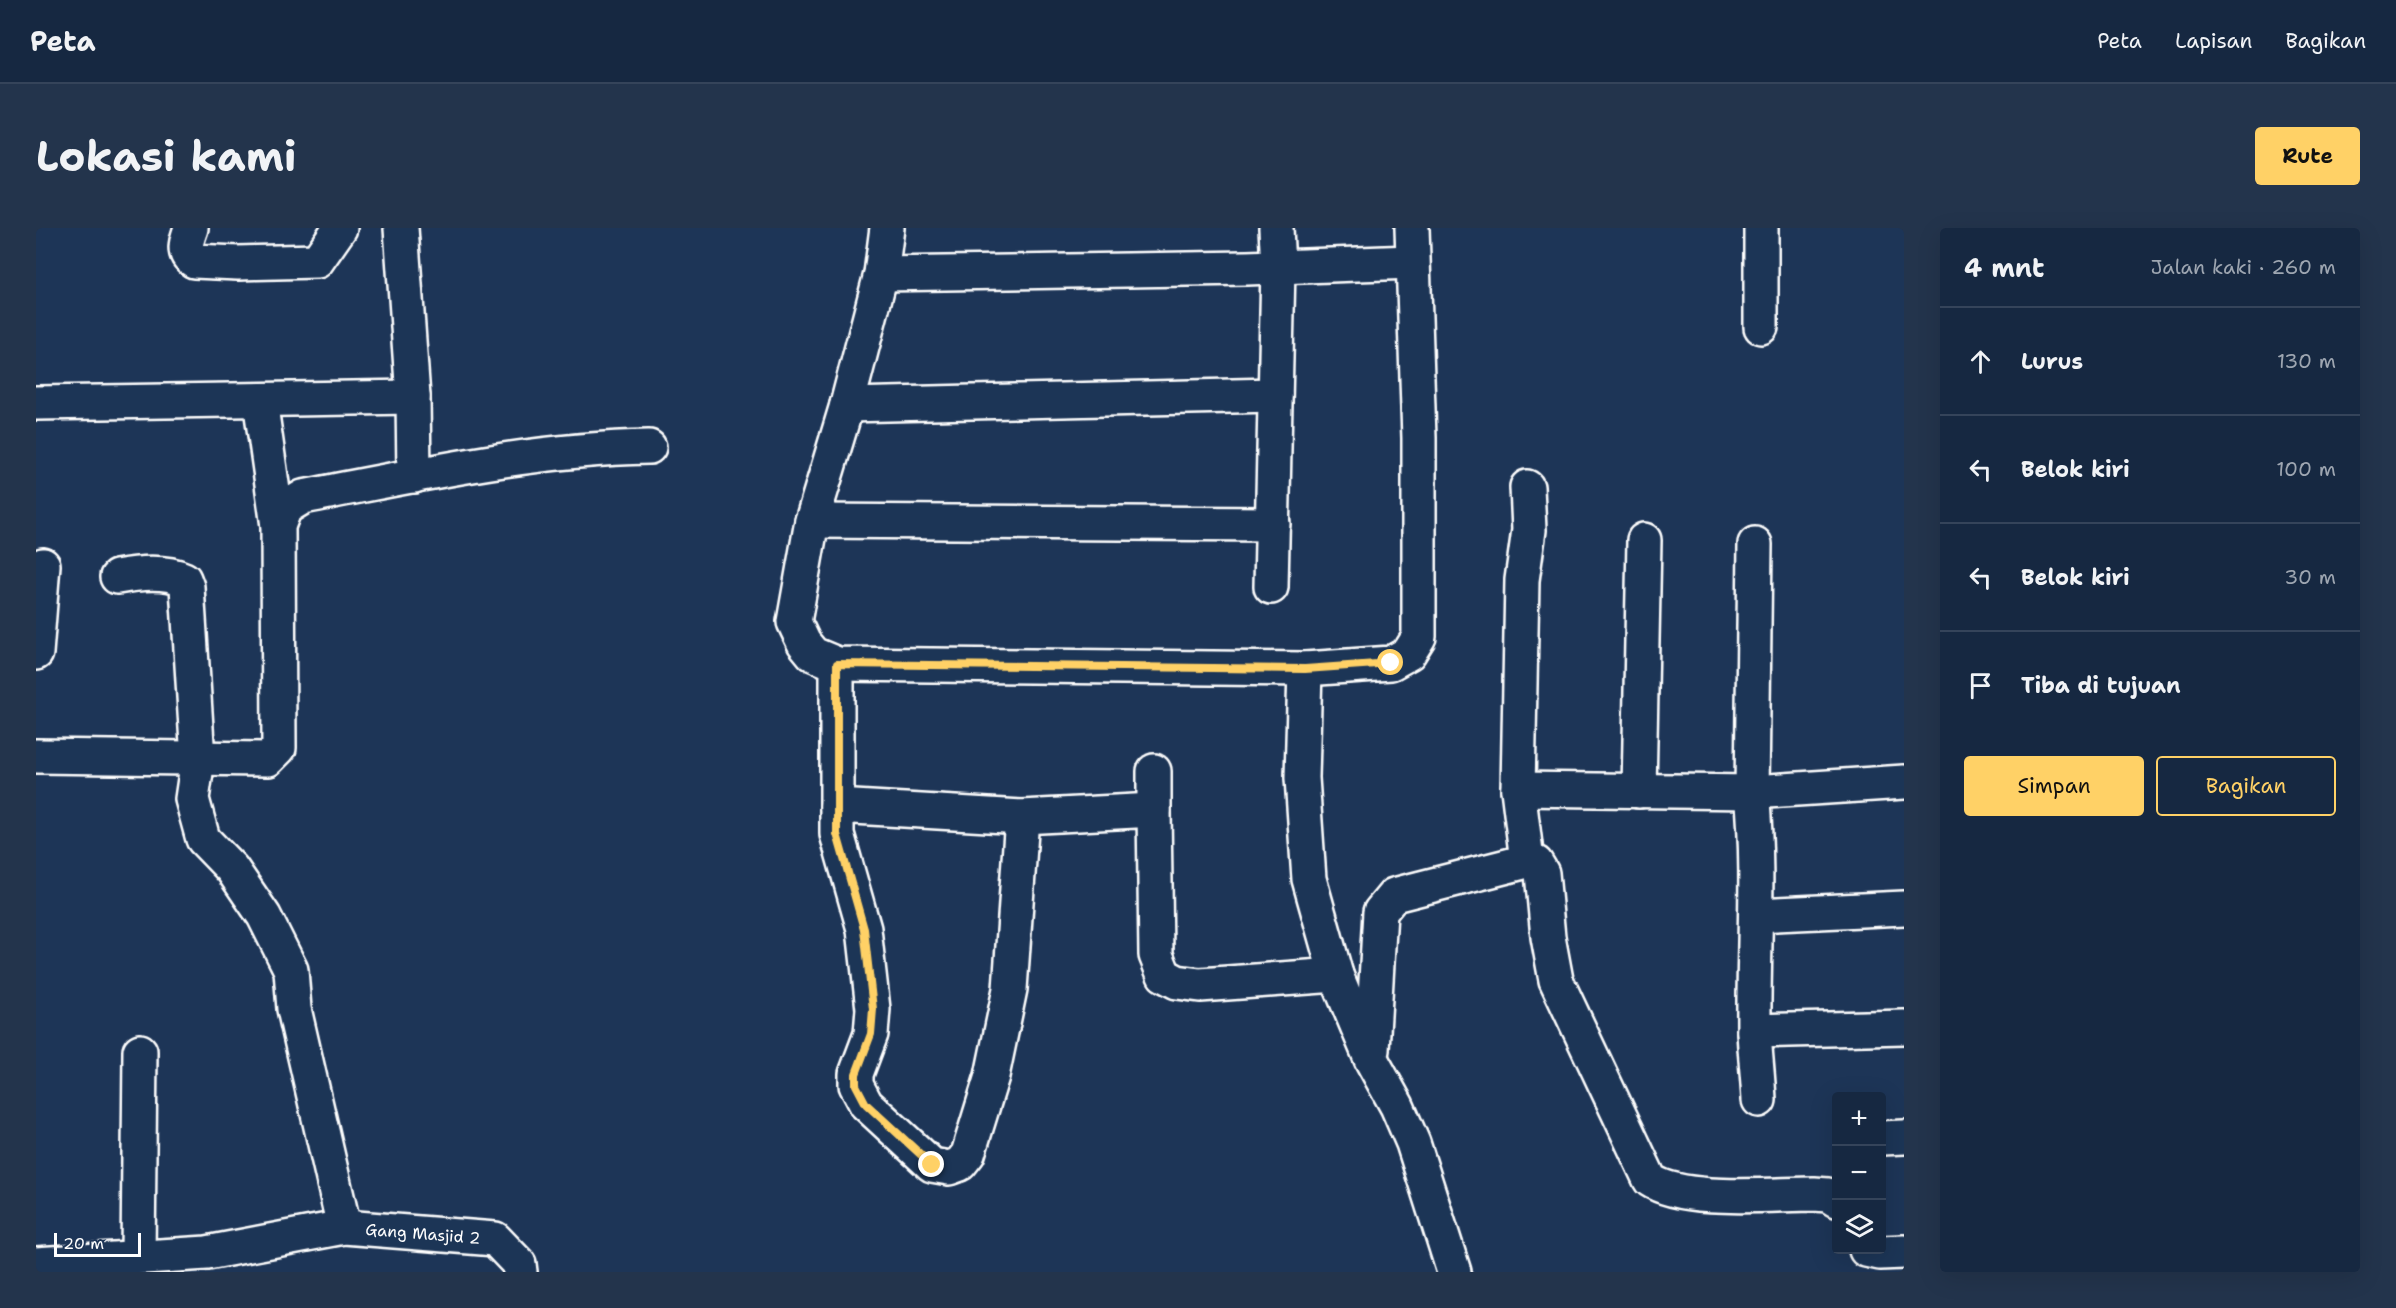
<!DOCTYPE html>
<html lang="id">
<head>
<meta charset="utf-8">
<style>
  :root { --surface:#162841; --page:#23344c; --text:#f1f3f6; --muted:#9ea6b1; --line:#35445a; --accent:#ffd166 }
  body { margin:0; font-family:"Shantell Sans",sans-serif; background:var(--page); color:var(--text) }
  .controls { position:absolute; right:18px; bottom:18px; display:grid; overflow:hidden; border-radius:6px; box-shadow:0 6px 24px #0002 }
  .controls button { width:54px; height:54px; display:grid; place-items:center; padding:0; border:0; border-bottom:2px solid var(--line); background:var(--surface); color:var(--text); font:30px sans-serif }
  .scale { position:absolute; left:18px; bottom:15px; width:87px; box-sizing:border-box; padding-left:6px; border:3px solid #fff; border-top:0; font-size:16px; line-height:21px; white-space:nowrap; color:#fff; -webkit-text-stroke:4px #1d3557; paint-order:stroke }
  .stop { position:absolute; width:18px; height:18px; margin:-14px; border:4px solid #ffd166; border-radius:50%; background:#fff }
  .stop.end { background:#ffd166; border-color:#fff; box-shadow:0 2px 6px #0008 }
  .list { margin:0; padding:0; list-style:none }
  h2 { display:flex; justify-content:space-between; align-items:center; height:78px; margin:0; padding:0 24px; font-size:26px }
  h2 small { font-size:20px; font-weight:400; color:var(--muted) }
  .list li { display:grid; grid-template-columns:39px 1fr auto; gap:18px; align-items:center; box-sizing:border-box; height:108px; padding:0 24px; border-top:2px solid var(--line) }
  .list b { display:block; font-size:22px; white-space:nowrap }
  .list em { font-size:20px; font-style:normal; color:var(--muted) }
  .actions { display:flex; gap:12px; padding:18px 24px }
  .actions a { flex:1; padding:14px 0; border:2px solid var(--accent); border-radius:6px; text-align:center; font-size:21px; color:var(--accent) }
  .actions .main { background:var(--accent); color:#111 }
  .icon { flex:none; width:33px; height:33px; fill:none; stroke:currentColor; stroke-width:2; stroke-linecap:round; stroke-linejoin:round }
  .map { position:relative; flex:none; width:1868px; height:1044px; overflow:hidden; border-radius:6px }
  header { display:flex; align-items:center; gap:36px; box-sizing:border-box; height:84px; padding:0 30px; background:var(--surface); border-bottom:2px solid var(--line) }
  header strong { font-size:28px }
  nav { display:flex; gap:33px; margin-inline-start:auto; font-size:21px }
  .intro { display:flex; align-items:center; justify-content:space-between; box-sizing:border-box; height:144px; padding:0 36px }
  h1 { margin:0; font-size:42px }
  .button { padding:15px 27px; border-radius:6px; background:var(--accent); color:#111; font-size:21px; font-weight:700 }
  main { display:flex; gap:36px; padding:0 36px }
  aside { flex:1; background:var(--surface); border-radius:6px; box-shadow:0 6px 24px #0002 }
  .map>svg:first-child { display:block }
</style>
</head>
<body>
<header>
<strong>Peta</strong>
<nav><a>Peta</a><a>Lapisan</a><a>Bagikan</a></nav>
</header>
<div class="intro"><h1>Lokasi kami</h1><a class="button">Rute</a></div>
<main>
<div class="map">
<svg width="1868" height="1044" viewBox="0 0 1868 1044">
  <rect width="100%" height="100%" fill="#1d3557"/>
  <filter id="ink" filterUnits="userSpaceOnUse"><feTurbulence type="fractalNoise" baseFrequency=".0167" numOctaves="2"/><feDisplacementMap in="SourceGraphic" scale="12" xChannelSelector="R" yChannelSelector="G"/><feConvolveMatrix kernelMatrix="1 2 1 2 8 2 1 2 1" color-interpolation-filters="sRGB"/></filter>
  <g filter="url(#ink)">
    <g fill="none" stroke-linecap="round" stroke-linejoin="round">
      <g stroke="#fff" stroke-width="38">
        <g id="street">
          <path d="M155 0C151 12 145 25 158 33L202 35 281 33 304 0"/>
          <path d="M365 0 377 169 378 248"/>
          <path d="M851 0 845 46 811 177 776 293 758 394 768 415 777 426 801 436 1269 441 1355 435 1373 425 1383 409V210L1376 0"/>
          <path d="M845 46 1211 40 1376 34"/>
          <path d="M1725 99V0"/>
          <path d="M224 172 242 298"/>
          <path d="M0 175 377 169"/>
          <path d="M811 177 1239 167"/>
          <path d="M1491 259 1493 302 1486 352 1482 561 1491 633 1500 635 1506 645 1512 709 1520 752 1614 952C1648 975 1735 966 1778 966L1792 967 1800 972"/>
          <path d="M776 293 1237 296"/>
          <path d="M1719 316 1716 564C1724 644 1717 723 1718 803 1719 826 1722 849 1723 872"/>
          <path d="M81 349C102 345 128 342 148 351L151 359 162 531 156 571 167 611 196 641 228 688 255 742 258 781 308 999"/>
          <path d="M1235 359 1242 39 1240 0"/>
          <path d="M0 425 7 337"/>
          <path d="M801 436V606L828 701 837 781 835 806 820 846V857L830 876 896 937 913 940 924 936 932 926 956 848 974 761 986 589"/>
          <path d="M1269 441 1266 550 1273 651 1300 747 1335 831 1361 878 1377 915 1418 1044"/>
          <path d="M0 528 232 531 243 520 242 298 249 280 267 269C382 247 496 221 613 219"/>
          <path d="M1482 561 1716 564 1868 554"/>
          <path d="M1603 563 1608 312"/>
          <path d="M801 578 986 589 1118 582 1120 727 1128 747 1141 754 1164 757 1300 747"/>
          <path d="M1118 582V543"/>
          <path d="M1721 687 1868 680"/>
          <path d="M1718 803 1868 799"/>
          <path d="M1336 822 1344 684 1358 667 1491 633"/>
          <path d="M1846 910 1868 909"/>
          <path d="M1830 1022 1844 1025 1868 1024"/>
          <path d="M102 1029 104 823"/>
          <path id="s1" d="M0 1036 171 1025 308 999 459 1011 483 1036 484 1044"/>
        </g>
      </g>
      <use href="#street" stroke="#1d3557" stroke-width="33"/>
    </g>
  </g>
  <g fill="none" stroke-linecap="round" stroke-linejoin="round" filter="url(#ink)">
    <path stroke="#ffd166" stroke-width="8" d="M896 937 830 876 820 857V846L835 806 837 781 828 701 801 606V436L1269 441 1355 435"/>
  </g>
  <g text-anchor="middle" stroke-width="4.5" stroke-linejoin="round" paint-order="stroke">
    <g font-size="16" fill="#fff" stroke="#1d3557">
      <text dy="6" stroke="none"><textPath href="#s1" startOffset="390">Gang Masjid 2</textPath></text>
    </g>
  </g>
</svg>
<div class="controls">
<button>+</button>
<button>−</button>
<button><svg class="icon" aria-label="layers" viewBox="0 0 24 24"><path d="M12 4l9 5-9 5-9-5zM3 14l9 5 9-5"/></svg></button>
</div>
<div class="scale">20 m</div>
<div class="stop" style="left:1355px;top:435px"></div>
<div class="stop end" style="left:896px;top:937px"></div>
</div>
<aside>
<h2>4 mnt<small>Jalan kaki · 260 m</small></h2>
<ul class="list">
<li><svg class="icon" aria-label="ahead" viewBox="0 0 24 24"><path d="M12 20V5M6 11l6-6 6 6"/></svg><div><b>Lurus</b></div><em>130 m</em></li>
<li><svg class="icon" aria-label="left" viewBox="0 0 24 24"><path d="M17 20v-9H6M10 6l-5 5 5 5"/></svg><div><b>Belok kiri</b></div><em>100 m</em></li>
<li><svg class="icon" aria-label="left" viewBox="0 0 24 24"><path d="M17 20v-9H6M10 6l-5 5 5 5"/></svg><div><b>Belok kiri</b></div><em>30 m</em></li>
<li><svg class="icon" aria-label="arrive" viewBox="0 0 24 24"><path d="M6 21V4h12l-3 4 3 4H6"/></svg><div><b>Tiba di tujuan</b></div></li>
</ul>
<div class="actions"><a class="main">Simpan</a><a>Bagikan</a></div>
</aside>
</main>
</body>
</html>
